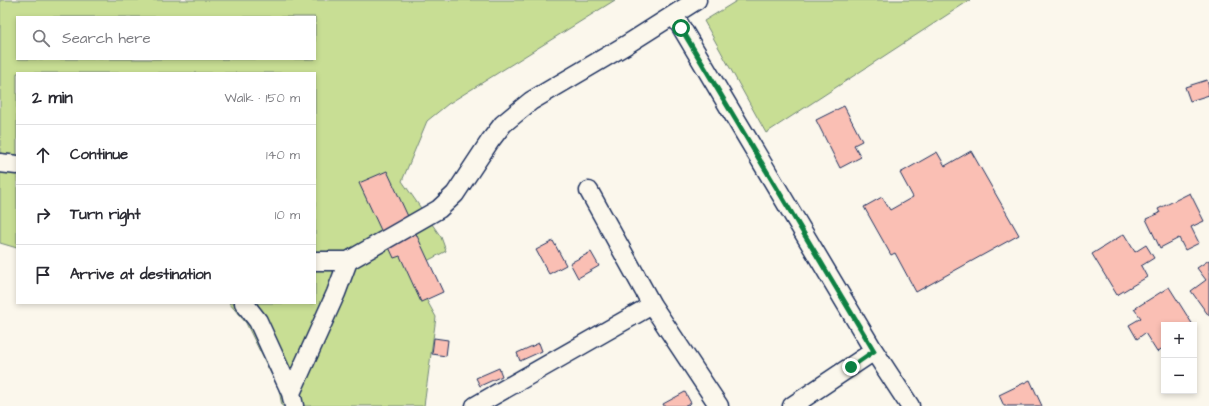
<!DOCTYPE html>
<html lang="en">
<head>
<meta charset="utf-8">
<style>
  :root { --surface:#fff; --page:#f2f2f3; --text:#2b2b33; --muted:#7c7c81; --line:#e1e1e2 }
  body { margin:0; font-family:"Architects Daughter",sans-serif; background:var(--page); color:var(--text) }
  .controls { position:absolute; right:12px; bottom:12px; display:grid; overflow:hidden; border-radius:0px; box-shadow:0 2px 6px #0003 }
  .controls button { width:36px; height:36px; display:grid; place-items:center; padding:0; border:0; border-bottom:1px solid var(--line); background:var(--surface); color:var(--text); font:20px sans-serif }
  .stop { position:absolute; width:12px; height:12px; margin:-9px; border:3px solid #0b8043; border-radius:50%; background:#fff }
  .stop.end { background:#0b8043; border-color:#fff; box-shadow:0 1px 4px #0008 }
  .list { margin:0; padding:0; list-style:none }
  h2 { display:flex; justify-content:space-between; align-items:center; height:52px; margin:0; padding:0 16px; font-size:17px }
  h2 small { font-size:13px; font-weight:400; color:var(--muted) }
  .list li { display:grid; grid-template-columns:26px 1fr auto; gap:12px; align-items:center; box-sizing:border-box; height:60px; padding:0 16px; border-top:1px solid var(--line) }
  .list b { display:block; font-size:15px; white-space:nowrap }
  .list em { font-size:13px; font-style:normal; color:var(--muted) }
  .icon { flex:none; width:22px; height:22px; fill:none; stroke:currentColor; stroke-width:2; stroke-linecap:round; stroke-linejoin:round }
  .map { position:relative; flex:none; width:1209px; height:406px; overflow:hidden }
  .search { position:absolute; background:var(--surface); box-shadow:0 2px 6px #0003; left:16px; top:16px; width:300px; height:44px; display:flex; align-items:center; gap:10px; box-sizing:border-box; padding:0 14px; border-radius:0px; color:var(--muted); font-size:15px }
  .panel { position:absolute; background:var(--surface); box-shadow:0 2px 6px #0003; left:16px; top:72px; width:300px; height:232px; border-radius:0px }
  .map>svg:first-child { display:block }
</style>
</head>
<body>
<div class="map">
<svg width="1209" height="406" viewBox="0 0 1209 406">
  <rect width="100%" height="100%" fill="#fbf7ec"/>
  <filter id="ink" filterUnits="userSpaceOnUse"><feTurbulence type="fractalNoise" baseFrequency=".025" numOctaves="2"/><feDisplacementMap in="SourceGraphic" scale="8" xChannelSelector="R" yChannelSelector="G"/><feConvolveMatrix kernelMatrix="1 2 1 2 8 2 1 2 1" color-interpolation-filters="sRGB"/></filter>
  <g filter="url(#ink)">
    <path fill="#c8de94" stroke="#728679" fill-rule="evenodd" d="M0 0H615L448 104 427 121 402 181 441 237 446 251 410 270 436 317 424 406H282L279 390 246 323 229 303H315V73H17V248L0 243ZM17 17H315V59H17Z
      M738 0H970L766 133 704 21Z"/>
    <path fill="#fabfb4" stroke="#1b2f5e" d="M1207 80 1209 88V95L1190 101 1185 87Z
      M844 106 862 141 854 145 861 157 840 168 816 120Z
      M971 151 1019 235 916 292 895 253 891 255 864 207 882 197 890 210 913 197 900 173 937 152 945 166Z
      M387 171 443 292 421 302 400 256 394 258 359 183Z
      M1190 193 1204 221 1191 227 1199 243 1185 250 1179 238 1160 248 1146 219 1160 213 1158 209Z
      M1124 234 1135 252 1146 245 1154 258 1141 266 1147 277 1117 295 1092 254Z
      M553 241 566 265 549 274 536 250Z
      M591 252 599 266 578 278 570 263Z
      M1209 260V316L1191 291 1206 280 1197 268Z
      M1169 287 1193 325H1164V347L1157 352 1145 333 1137 339 1129 325 1141 318 1134 309Z
      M434 338 448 340 446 356 432 354Z
      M539 343 542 351 520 361 517 353Z
      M499 368 502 376 480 386 476 378Z
      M1030 380 1042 406H1004L999 395Z
      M685 392 691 403 686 406H664L663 404Z"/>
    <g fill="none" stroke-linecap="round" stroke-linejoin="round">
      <g stroke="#1b2f5e" stroke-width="21">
        <path id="minor" d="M674 15 874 351 910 406
          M0 163 17 165
          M589 191 652 305 719 406
          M348 261 439 209 455 194 490 141 503 124 531 101 626 45 697 0
          M244 303 258 321 291 393 294 406
          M291 393 336 293 348 261H315
          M475 406 652 305
          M792 406 874 351"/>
      </g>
      <use href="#minor" stroke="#fbf7ec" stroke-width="18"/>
    </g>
  </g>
  <g fill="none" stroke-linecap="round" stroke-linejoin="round" filter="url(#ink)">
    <path stroke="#0b8043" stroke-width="5" d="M681 28 874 351 851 367"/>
  </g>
</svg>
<div class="controls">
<button>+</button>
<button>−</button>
</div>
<div class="stop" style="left:681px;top:28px"></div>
<div class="stop end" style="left:851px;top:367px"></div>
<div class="search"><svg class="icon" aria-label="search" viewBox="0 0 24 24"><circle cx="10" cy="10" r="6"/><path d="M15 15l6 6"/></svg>Search here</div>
<section class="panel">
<h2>2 min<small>Walk · 150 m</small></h2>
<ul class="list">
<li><svg class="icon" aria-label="ahead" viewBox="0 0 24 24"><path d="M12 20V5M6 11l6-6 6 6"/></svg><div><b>Continue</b></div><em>140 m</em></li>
<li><svg class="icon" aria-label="right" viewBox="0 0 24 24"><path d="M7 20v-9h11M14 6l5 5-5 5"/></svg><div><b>Turn right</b></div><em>10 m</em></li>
<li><svg class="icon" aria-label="arrive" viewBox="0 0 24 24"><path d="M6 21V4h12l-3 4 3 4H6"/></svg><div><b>Arrive at destination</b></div></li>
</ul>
</section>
</div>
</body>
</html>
